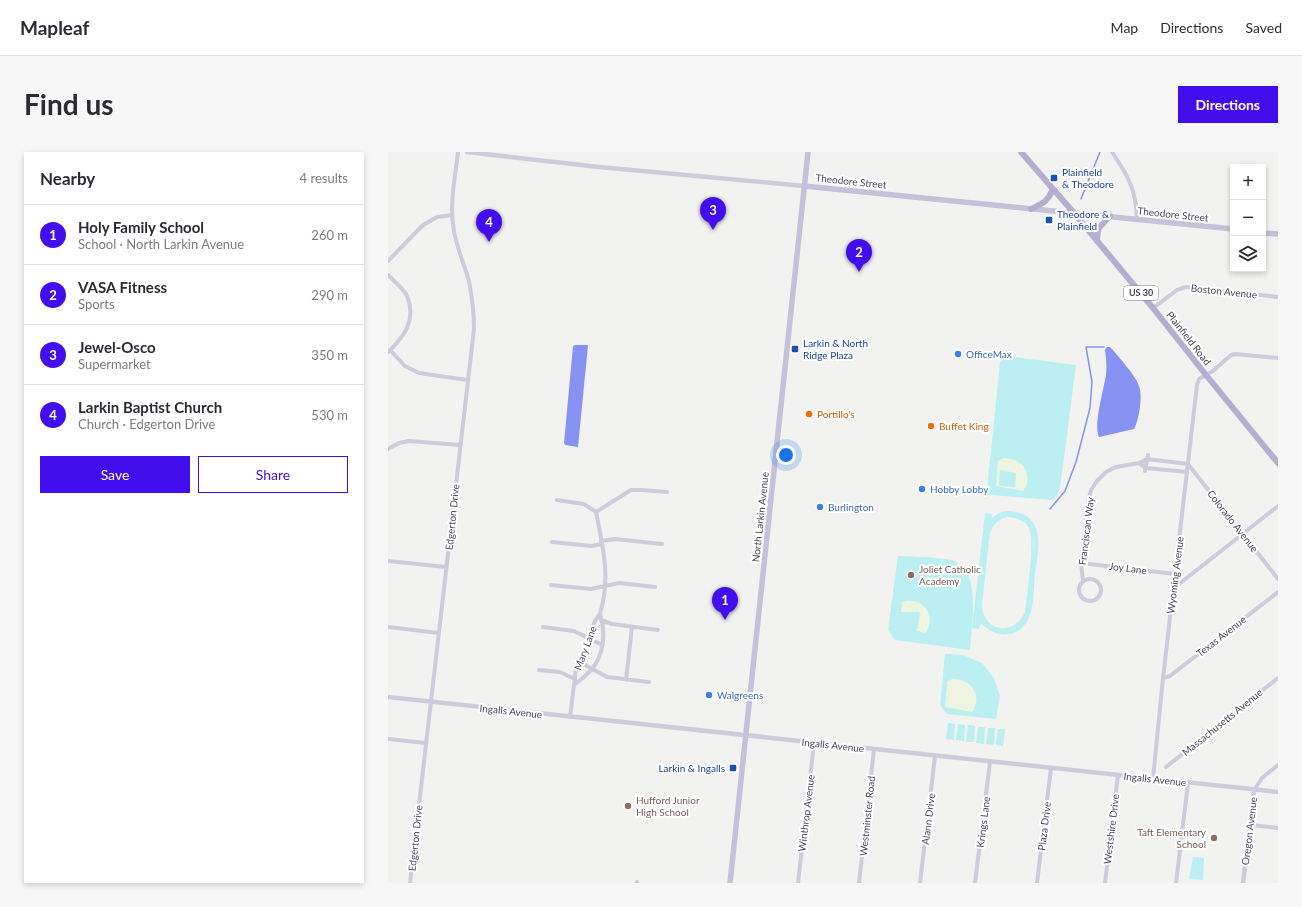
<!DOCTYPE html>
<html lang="en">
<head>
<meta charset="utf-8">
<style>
  :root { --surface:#fff; --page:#f7f7f7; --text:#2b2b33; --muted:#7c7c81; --line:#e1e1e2; --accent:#430eee }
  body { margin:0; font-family:Lato,sans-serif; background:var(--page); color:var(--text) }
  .controls { position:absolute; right:12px; top:12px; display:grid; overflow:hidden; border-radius:0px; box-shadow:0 2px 6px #0003 }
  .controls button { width:36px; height:36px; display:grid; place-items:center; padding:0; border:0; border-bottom:1px solid var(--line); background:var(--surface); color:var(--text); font:20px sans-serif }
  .you { position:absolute; left:398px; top:303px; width:14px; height:14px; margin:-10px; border:3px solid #fff; border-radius:50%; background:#1a73e8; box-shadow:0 0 0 6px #1a73e833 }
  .badge { display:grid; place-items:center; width:26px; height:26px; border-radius:50%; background:var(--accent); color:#fff; font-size:13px; font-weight:700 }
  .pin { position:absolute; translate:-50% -33px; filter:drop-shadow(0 1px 2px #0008) }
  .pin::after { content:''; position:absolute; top:21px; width:14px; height:12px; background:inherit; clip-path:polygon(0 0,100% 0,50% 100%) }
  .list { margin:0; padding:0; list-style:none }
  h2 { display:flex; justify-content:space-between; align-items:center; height:52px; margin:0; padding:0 16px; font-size:17px }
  h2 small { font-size:13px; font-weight:400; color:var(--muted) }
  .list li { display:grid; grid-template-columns:26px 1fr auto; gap:12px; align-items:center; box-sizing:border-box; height:60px; padding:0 16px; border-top:1px solid var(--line) }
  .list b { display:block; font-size:15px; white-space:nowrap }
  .list p { margin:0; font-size:13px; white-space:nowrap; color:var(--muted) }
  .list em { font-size:13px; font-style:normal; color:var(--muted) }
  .actions { display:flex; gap:8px; padding:12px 16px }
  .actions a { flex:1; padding:9px 0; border:1px solid var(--accent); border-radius:0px; text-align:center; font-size:14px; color:var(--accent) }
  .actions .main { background:var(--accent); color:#fff }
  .icon { flex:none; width:22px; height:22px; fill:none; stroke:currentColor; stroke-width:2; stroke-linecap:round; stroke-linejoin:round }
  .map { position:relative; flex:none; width:890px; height:731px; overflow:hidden; border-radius:0px }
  header { display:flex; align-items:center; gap:24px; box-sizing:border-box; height:56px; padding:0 20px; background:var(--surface); border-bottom:1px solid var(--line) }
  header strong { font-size:19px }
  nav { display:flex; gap:22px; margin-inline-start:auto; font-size:14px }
  .intro { display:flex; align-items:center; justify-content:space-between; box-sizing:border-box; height:96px; padding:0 24px }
  h1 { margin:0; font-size:28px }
  .button { padding:10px 18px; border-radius:0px; background:var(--accent); color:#fff; font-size:14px; font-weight:700 }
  main { display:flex; gap:24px; padding:0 24px }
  aside { flex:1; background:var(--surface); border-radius:0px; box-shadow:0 2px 6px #0003 }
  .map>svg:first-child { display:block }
</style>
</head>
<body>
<header>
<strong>Mapleaf</strong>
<nav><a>Map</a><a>Directions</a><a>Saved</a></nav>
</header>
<div class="intro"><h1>Find us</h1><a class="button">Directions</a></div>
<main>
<aside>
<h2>Nearby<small>4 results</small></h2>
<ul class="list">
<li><span class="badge">1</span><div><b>Holy Family School</b><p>School · North Larkin Avenue</p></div><em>260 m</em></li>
<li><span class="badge">2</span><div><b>VASA Fitness</b><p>Sports</p></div><em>290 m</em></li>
<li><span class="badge">3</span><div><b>Jewel-Osco</b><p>Supermarket</p></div><em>350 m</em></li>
<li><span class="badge">4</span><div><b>Larkin Baptist Church</b><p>Church · Edgerton Drive</p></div><em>530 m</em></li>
</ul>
<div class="actions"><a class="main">Save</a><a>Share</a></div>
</aside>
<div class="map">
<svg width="890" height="731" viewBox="0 0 890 731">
  <rect width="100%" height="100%" fill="#f2f2f0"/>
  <path fill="#bceff2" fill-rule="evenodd" d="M618 204 688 213 673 329 670 342 664 348 604 343 600 342 599 337 612 210Z
    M617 359C629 359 640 362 646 372 654 386 649 406 647 421 645 442 648 479 620 482 609 484 600 478 593 471L591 477 584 476 597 361 604 362V366L611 361ZM620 365C628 366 637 368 641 376 647 387 639 444 637 460 626 485 594 480 594 452L602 381C606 372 610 367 620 365Z
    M510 404C523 404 535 405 547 406 552 407 558 406 563 408 595 417 583 473 582 498L507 488 500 478Z
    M557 502 575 503 594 511 606 526 612 544 608 567 559 562 552 553Z
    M560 571 567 572 566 588 558 587Z
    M570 572 577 573 576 589 568 588Z
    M580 573 587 574 586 590H578Z
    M590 575H597L596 592 588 591Z
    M600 576H607L606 593 598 592Z
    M610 577H617L615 594 608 593Z
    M805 705 816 706 815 728 801 727Z"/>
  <path fill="#edf4e0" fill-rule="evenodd" d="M615 306C634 305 647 323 635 339L608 334 610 309ZM612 318 628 321 627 335 611 334Z
    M518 449C538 446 547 465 538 481L529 479 532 462 531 460H513L514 450Z
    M564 527C582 526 596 543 584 560L557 555 559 530Z"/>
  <path fill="#8693f2" d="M187 193H200L190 295 177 293 176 291 185 194Z
    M719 195H722L725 198C732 207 748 224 751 234 755 244 751 268 746 277L711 285C705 275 716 236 718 223 719 214 718 206 717 197Z"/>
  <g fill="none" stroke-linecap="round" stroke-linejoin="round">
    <path stroke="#8693f2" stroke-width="1.5" d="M693 47 712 0
      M662 357 677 339 688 310 702 256 704 230 698 195H716"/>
    <path stroke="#cecbdd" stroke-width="4" d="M724 0C740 24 748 37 749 67
      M0 109 35 73 49 65 64 63
      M0 123C6 129 15 136 19 144 29 167 16 185 0 200
      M765 156 789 138 798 135 890 145
      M2 198 17 214 31 221 79 228
      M0 297 11 291 21 289 72 293
      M751 311 758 316 799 320
      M757 319 760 303
      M169 348 196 352 208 360
      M208 360C215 396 223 425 212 462
      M208 360 243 338H253L279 340
      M213 389 227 387 274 392
      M164 390 203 394 214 392
      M0 409 58 415
      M693 411 787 422
      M691 438a11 11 0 1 1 22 0a11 11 0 1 1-22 0Z
      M695 429 693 411 700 350 703 338 709 329 718 320 728 315 751 311 759 307 800 312 890 427
      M163 433 203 437 231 431 267 435
      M786 436 890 354
      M213 468 224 472 270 478
      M0 475 51 481
      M155 475 186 479 214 493
      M190 509 219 525 261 530
      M151 518 172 520 187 527
      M775 526 782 524 890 440
      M238 528 244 475
      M182 565 188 517 207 469 212 462C218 480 216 504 203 518 198 524 192 528 186 533
      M0 587 38 591
      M778 615 890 526
      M765 627 775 526 809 233 811 227 825 219 843 203 847 202 890 206
      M866 638 874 626 890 613
      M862 673 890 676
      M22 731 86 177C86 161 84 145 81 129 76 112 69 96 66 79 61 53 67 26 70 0
      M249 731V730
      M410 731 426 591
      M471 731 486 597
      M532 731 547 604
      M587 731 602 610
      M649 731 663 616
      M717 731 730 623
      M788 731 800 631"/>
    <path stroke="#cecbdd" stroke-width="4.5" d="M79 0 211 15 416 34
      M0 545 890 640
      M855 731 866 638"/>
    <path stroke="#c6c1da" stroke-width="5.5" d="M416 34 845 77
      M875 81 890 82
      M342 731 420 0"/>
    <path stroke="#b4aed0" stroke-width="6" d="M633 0 686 61 765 156 818 223 890 311
      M643 57C656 51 659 50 665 37
      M709 89 710 77 722 64"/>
  </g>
  <g fill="#1a4fb4" stroke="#fff" stroke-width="1.5">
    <rect x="662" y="22" width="8" height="8" rx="2"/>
    <rect x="657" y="64" width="8" height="8" rx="2"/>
    <rect x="403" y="193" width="8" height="8" rx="2"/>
    <rect x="341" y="612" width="8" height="8" rx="2"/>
  </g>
  <g fill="#3f7fe0" stroke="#fff" stroke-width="1.5">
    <circle cx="570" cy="202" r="4"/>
    <circle cx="534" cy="337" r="4"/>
    <circle cx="432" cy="355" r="4"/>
    <circle cx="321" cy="543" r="4"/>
  </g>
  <g fill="#e8710a" stroke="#fff" stroke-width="1.5">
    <circle cx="421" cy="262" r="4"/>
    <circle cx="543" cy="274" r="4"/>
  </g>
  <g fill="#8d6e63" stroke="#fff" stroke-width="1.5">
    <circle cx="523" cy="423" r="4"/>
    <circle cx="240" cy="654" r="4"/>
    <circle cx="826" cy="686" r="4"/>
  </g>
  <g text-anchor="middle" stroke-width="4" stroke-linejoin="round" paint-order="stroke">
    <rect fill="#fff" stroke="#807e8f" stroke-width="1" x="736" y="134" width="34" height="14" rx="3"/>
    <g font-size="9" font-weight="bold" fill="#4a465f">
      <text x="753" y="144">US 30</text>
    </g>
    <g font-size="10" fill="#164399" stroke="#fff" text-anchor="start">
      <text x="674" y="24">Plainfield<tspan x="674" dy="12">&amp; Theodore</tspan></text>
      <text x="669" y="66">Theodore &amp;<tspan x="669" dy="12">Plainfield</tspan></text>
      <text x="415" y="195">Larkin &amp; North<tspan x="415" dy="12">Ridge Plaza</tspan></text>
      <text x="337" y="620" text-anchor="end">Larkin &amp; Ingalls</text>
    </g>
    <g font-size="10" fill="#4a465f" stroke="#fff">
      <text transform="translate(463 29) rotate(6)" y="4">Theodore Street</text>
      <text transform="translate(785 62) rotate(6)" y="4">Theodore Street</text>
      <text transform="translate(836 139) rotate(6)" y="4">Boston Avenue</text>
      <text transform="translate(801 186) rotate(52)" y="4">Plainfield Road</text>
      <text transform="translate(64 365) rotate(-84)" y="4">Edgerton Drive</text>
      <text transform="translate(372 365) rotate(-84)" y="4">North Larkin Avenue</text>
      <text transform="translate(845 369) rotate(52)" y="4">Colorado Avenue</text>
      <text transform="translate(698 379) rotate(-83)" y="4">Franciscan Way</text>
      <text transform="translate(740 416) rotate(7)" y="4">Joy Lane</text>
      <text transform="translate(787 423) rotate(-83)" y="4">Wyoming Avenue</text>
      <text transform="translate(833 484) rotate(-38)" y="4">Texas Avenue</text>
      <text transform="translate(197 496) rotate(-69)" y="4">Mary Lane</text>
      <text transform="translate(123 559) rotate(6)" y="4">Ingalls Avenue</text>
      <text transform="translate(834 570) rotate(-39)" y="4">Massachusetts Avenue</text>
      <text transform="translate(445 593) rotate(6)" y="4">Ingalls Avenue</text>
      <text transform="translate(767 627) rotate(6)" y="4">Ingalls Avenue</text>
      <text transform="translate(418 661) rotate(-83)" y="4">Winthrop Avenue</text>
      <text transform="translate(479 664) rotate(-84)" y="4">Westminster Road</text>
      <text transform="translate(540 667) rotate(-83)" y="4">Alann Drive</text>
      <text transform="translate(595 670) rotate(-83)" y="4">Krings Lane</text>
      <text transform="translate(656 674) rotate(-83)" y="4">Plaza Drive</text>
      <text transform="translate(723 677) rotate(-83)" y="4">Westshire Drive</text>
      <text transform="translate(861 679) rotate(-83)" y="4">Oregon Avenue</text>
      <text transform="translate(27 686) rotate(-84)" y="4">Edgerton Drive</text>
    </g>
    <g font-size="10" fill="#366cbe" stroke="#fff" text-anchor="start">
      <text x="578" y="206">OfficeMax</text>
      <text x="542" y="341">Hobby Lobby</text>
      <text x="440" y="359">Burlington</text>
      <text x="329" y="547">Walgreens</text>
    </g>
    <g font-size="10" fill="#c56008" stroke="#fff" text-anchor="start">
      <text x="429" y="266">Portillo's</text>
      <text x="551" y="278">Buffet King</text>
    </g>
    <g font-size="10" fill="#785e54" stroke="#fff" text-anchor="start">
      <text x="531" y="421">Joliet Catholic<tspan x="531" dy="12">Academy</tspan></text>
      <text x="248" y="652">Hufford Junior<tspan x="248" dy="12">High School</tspan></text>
      <text x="818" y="684" text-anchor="end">Taft Elementary<tspan x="818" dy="12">School</tspan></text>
    </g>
  </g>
</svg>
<div class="controls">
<button>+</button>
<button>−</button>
<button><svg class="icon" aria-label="layers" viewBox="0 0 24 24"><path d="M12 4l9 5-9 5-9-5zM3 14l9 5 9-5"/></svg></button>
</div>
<div class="you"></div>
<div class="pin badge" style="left:337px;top:468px">1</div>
<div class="pin badge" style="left:471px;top:120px">2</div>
<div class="pin badge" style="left:325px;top:78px">3</div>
<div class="pin badge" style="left:101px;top:90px">4</div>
</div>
</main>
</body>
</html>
